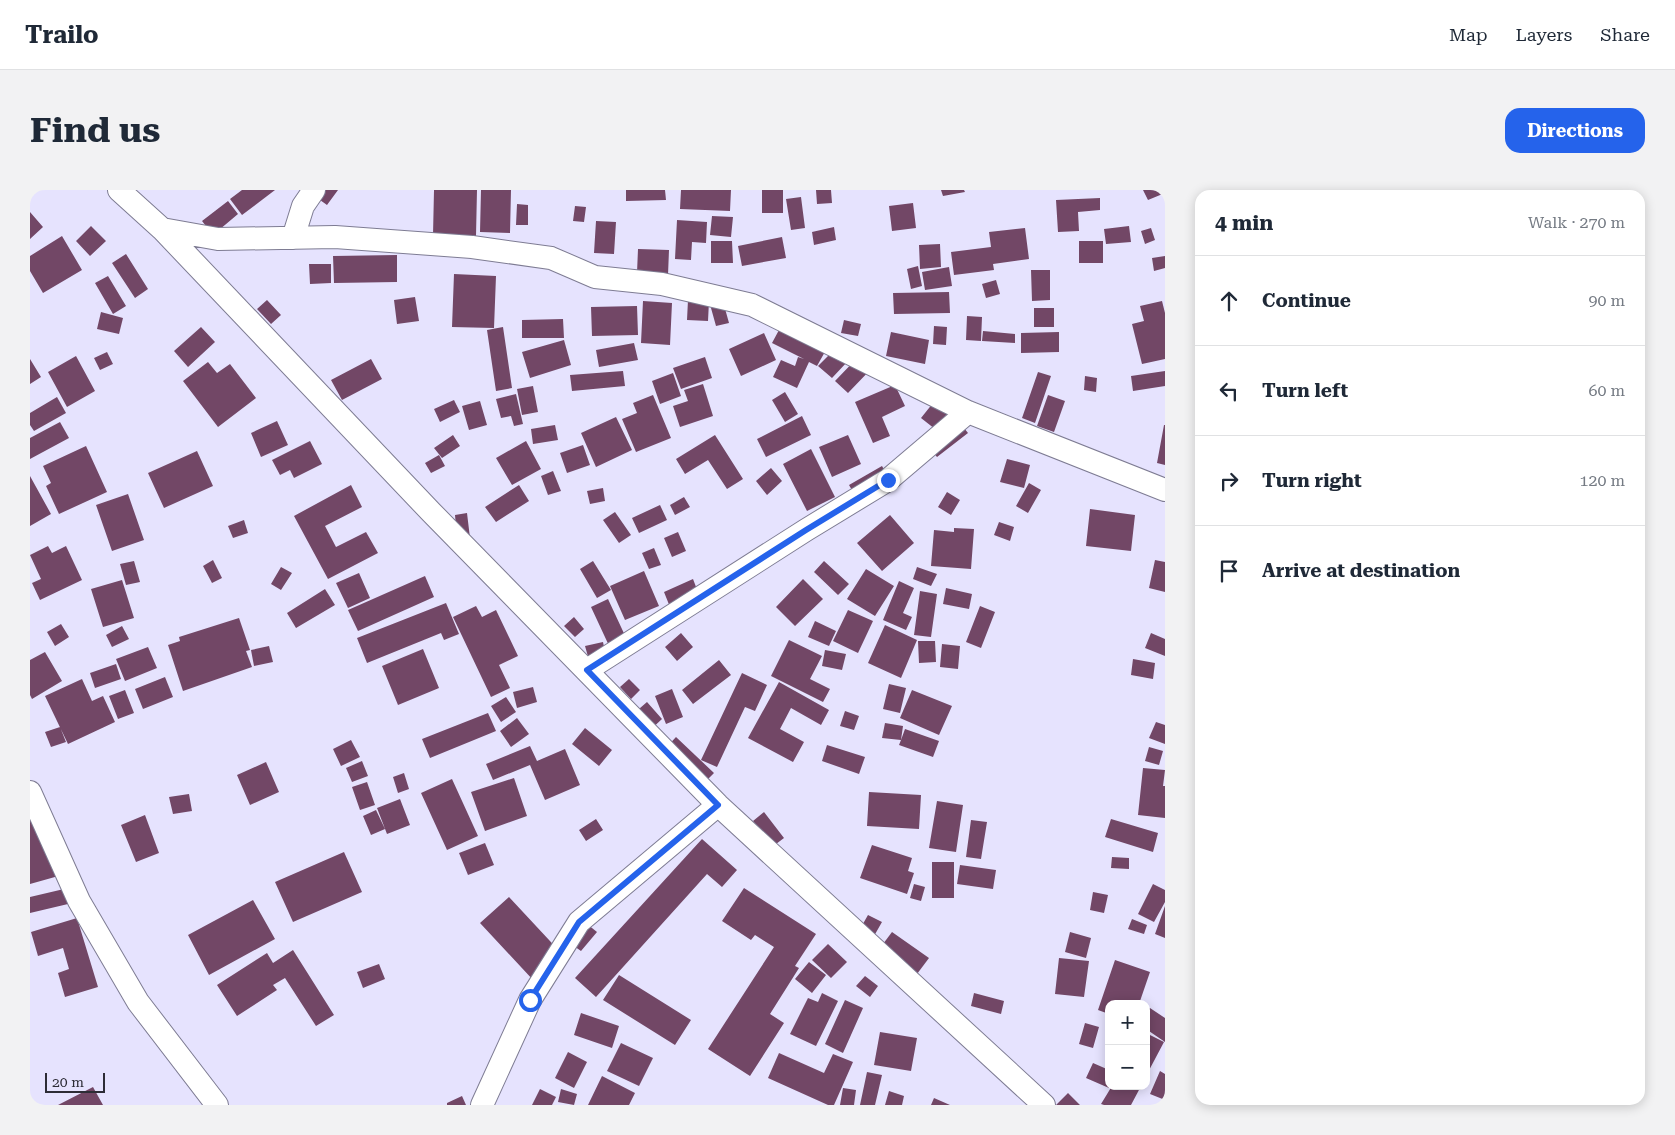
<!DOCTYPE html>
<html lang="en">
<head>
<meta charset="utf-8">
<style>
  :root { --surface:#fff; --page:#f2f2f3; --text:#1f2937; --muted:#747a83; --line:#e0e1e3; --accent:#2563eb }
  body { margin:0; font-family:"Roboto Serif",serif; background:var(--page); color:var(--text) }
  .controls { position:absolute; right:15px; bottom:15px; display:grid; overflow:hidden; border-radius:10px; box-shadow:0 2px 12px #0003 }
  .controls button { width:45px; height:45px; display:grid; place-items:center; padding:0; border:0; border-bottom:1px solid var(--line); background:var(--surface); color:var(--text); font:25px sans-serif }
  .scale { position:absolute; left:15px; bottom:12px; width:60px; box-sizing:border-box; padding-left:5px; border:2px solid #2d2c36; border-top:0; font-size:14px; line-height:18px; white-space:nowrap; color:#2d2c36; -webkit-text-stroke:4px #e6e3fe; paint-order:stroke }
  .stop { position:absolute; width:15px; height:15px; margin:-11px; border:4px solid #2563eb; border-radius:50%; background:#fff }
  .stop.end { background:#2563eb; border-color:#fff; box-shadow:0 1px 5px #0008 }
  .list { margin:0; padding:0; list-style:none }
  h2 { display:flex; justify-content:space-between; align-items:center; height:65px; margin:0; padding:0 20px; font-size:21px }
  h2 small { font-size:16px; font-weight:400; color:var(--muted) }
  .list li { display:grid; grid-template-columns:32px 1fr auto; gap:15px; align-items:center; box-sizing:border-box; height:90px; padding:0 20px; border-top:1px solid var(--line) }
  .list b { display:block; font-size:19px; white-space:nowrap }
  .list em { font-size:16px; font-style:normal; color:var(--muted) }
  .icon { flex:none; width:28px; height:28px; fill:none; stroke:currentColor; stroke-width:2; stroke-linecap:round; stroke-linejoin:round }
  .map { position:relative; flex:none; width:1135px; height:915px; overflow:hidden; border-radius:15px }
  header { display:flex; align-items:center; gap:30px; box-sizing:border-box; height:70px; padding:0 25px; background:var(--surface); border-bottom:1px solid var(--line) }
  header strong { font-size:24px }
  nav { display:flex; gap:28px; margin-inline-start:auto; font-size:18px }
  .intro { display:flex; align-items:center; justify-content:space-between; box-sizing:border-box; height:120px; padding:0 30px }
  h1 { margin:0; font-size:35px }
  .button { padding:12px 22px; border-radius:15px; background:var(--accent); color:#fff; font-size:18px; font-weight:700 }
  main { display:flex; gap:30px; padding:0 30px }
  aside { flex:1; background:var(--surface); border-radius:15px; box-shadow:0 2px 12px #0003 }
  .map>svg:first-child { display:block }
</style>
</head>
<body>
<header>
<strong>Trailo</strong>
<nav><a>Map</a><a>Layers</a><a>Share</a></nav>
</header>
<div class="intro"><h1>Find us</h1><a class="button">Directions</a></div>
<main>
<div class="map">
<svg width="1135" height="915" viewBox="0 0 1135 915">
  <rect width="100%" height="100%" fill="#e6e3fe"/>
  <path fill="#724766" d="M212 0H245L212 25 200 9Z
    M276 0H308L297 15Z
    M404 0H447L446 46 403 45Z
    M451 0H481L480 43 450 42Z
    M596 0H635L636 10 596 11Z
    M651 0H701L700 21 650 19Z
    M732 0H753V23H732Z
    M786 0H801L802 13 787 14Z
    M911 0H934L935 2 913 6Z
    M1113 0H1133L1135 3 1118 10Z
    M771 7 775 38 761 40 756 9Z
    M1070 8V20L1048 22 1049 41 1028 42 1026 10Z
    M198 11 208 24 183 45 172 31Z
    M883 13 886 38 862 41 859 16Z
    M487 14 498 15V35H486Z
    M545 16 556 17 554 32 543 31Z
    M0 22 13 37 0 49Z
    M682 26 703 27 701 47 680 45Z
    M647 30 677 32 676 53 662 52 661 70 645 69Z
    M566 31 586 32 584 64 564 63Z
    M61 36 76 51 60 66 46 51Z
    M1099 36 1101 52 1076 54 1074 39Z
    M804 37 806 50 784 55 782 42Z
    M995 38 999 69 963 74 964 80 924 85 921 62 961 57 959 42Z
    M1121 38 1125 50 1115 54 1111 41Z
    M32 46 52 80 13 103 0 81V66Z
    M752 47 756 68 712 76 708 56Z
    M681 51H702L703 73H681Z
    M1049 51H1073V73H1049Z
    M910 54 911 77 890 79 889 55Z
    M608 59 639 60 638 85 607 83Z
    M96 64 118 99 105 108 82 73Z
    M367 65V92L304 93 303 66Z
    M1135 66V78L1124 81 1122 68Z
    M279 74H301V93L280 94Z
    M888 76 892 96 881 99 877 79Z
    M919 77 922 96 895 100 892 82Z
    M1001 80H1020V110L1002 111Z
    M424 84 466 86 464 138 422 137Z
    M78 86 96 116 83 124 65 93Z
    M966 90 970 104 956 108 952 94Z
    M919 102 920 123 864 124 863 103Z
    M385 107 389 131 367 134 364 110Z
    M237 110 251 125 241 134 227 119Z
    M658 110 679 111 678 131 657 130Z
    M613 111 642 113 640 155 611 153Z
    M1132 111 1135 123V169L1112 174 1102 134 1114 131 1110 116Z
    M694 115 699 133 686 136 681 118Z
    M607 116 608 145 562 146 561 117Z
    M1004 118H1024V137H1004Z
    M71 122 93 128 89 144 67 139Z
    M937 126 952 127 951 151 936 150Z
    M756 127 801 151 787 176 779 172 767 198 743 187 751 170 765 176 768 167 774 169 742 153Z
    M533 129 534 148H492V130Z
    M814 130 831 134 828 146 811 143Z
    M904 136 917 137 916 155 903 154Z
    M171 137 185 152 158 177 144 161Z
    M473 137 482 198 466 201 457 140Z
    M953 141 985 144V153L952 151Z
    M861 142 899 150 895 174 856 166Z
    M1029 142V162L991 163V143Z
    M734 143 746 170 711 186 699 159Z
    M534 150 541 175 500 188 492 162Z
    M604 153 608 170 569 177 566 160Z
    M805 159 818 171 802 188 788 176Z
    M77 162 83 174 70 180 64 168Z
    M830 165 843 177 818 203 805 191Z
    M46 166 65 201 37 217 18 182Z
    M675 167 682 188 651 199 643 178Z
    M0 169 11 187 0 194Z
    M341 169 352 189 312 210 301 190Z
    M178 172 187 183 200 174 226 208 188 237 153 191Z
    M593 181 595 196 542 201 540 185Z
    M1135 181V196L1103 201 1101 186Z
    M1008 182 1021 186 1005 233 992 228Z
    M643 183 651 206 630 214 622 191Z
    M1055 186 1067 188 1066 202 1054 200Z
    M673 194 683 226 650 237 643 216 658 211 654 200Z
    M865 195 875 216 852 227 860 246 843 253 825 212Z
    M503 196 508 222 492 225 487 199Z
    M755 202 768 224 755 232 742 210Z
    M486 204 493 234 484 236 481 226 471 228 466 209Z
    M623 205 641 248 606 262 592 229 607 223 603 213Z
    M1018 205 1035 211 1024 242 1007 236Z
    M27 207 36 223 4 241 0 235V223Z
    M907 208 921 219 905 239 891 228Z
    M424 210 430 222 410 232 404 219Z
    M450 211 457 235 439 240 432 216Z
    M772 226 781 245 736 267 727 249Z
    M586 227 602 260 566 277 551 243Z
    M926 228 938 243 907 267 895 253Z
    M247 231 258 255 231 267 221 243Z
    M30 232 39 248 0 269V248Z
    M525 235 528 250 503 254 501 239Z
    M1134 235H1135V275L1127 273Z
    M423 245 430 256 412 268 404 258Z
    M685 245 713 289 697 299 678 270 655 284 646 269Z
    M818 245 831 274 802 287 789 257Z
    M280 251 292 274 264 288 260 280 250 285 242 270Z
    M496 251 511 279 482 295 466 268Z
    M553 255 560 275 537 283 530 263Z
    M56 256 77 302 29 324 16 296 21 293 13 276Z
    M781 259 805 307 777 321 753 274Z
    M167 261 183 296 134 318 118 283Z
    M409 265 415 276 401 283 395 273Z
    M977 269 1000 275 994 298 970 292Z
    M852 276 864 298 831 316 819 295Z
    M741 278 752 291 737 305 726 291Z
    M523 281 531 301 518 305 511 286Z
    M0 286 21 324 0 336Z
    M999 293 1011 300 998 323 986 316Z
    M321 295 332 317 295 336 306 357 336 342 348 363 298 389 264 326Z
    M489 295 499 311 466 332 455 317Z
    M573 298 575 311 560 314 557 301Z
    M917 302 930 310 921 325 908 317Z
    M98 304 114 350 82 361 66 315Z
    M654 307 660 317 645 325 640 315Z
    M630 315 637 330 609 343 602 328Z
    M1060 319 1105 325 1101 361 1056 356Z
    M585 322 601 345 589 353 573 330Z
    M437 323 440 348 427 349 425 325Z
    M860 325 884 353 852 381 827 353Z
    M214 330 218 343 203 348 198 336Z
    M969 332 984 337 980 351 964 345Z
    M924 338 944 339 941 379 901 376 904 340 924 342Z
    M648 342 656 361 642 367 634 348Z
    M18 356 22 363 36 356 52 390 10 410 2 393 11 389 0 365Z
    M624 358 631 375 619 379 612 363Z
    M183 370 192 388 182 393 173 376Z
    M1125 370 1135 372V402L1119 398Z
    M104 371 110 392 96 395 90 374Z
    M563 371 581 400 567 408 550 379Z
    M794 371 819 394 808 405 784 382Z
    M251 377 262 383 251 400 241 394Z
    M887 377 907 384 901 396 883 389Z
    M836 379 864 396 845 426 817 409Z
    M614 381 629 416 595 430 580 396Z
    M329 383 340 408 318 418 306 393Z
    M395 386 404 407 328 441 318 420Z
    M663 389 671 410 642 422 634 402Z
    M773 389 793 409 765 436 746 417Z
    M92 390 104 428 73 437 61 399Z
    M869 391 884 398 873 423 882 427 876 440 853 430Z
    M916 398 942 404 939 419 913 414Z
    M295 399 305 415 266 438 257 423Z
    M890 401 907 404 901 447 884 445Z
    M578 409 598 452 581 460 561 417Z
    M416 413 429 444 414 450 411 443 337 473 327 448Z
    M446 416 452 427 466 420 488 466 469 475 480 498 461 507 423 427Z
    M950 416 965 422 951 458 936 452Z
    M818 420 843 431 828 463 803 451Z
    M544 427 554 439 545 447 534 436Z
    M209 428 220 460 216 461 222 477 153 501 138 455 150 451 149 447Z
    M785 431 806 441 799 456 778 447Z
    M31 434 39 447 25 456 17 442Z
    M855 435 887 450 871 488 838 473Z
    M92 436 99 449 82 457 76 445Z
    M651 443 663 457 647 471 635 457Z
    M1121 443 1135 449V466L1115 458Z
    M759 450 792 466 780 489 800 499 793 512 741 486Z
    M888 451H905L906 472 889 473Z
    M573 452 576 466 559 470 555 456Z
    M912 454 930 456 928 479 910 477Z
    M239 456 243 472 224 476 221 460Z
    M118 457 127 478 95 491 86 469Z
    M393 459 409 498 368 515 352 476Z
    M795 460 816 464 812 480 792 476Z
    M15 462 32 491 2 509 0 505V470Z
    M1103 469 1125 473 1123 489 1101 485Z
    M689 470 701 485 663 514 652 500Z
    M86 474 91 489 65 498 60 483Z
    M712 483 737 495 725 521 715 517 687 577 671 570Z
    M135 487 143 507 113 519 105 499Z
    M52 489 62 511 73 506 85 532 38 554 15 506Z
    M599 489 610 500 601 509 590 497Z
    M749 492 799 520 791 535 761 518 750 539 774 552 763 572 718 548Z
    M859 494 876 498 870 523 853 519Z
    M503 497 507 512 487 518 483 502Z
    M642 499 653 527 636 534 625 506Z
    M95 500 104 523 88 529 79 506Z
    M882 500 922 516 909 545 870 528Z
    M476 507 486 522 471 532 461 516Z
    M617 512 632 529 617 543 602 525Z
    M815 521 829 526 824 540 810 536Z
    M458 523 466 541 400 568 392 549Z
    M487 528 499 544 481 557 470 541Z
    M1126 532 1135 535V554L1119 548Z
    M855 533 873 536 871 550 875 539 909 551 903 567 869 555 871 550 852 548Z
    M30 537 36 552 21 557 15 542Z
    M555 538 582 560 569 576 542 554Z
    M646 547 684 583 671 596 633 561Z
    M321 550 330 567 311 576 303 559Z
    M797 555 835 567 829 584 792 571Z
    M500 556 507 571 535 559 550 595 515 610 500 575 463 590 456 574Z
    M1119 557 1133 561 1129 575 1115 571Z
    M332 571 338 586 322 592 316 578Z
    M236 572 249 602 220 615 207 585Z
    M1113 578 1135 580 1133 596H1135V628L1108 625Z
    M374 583 379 599 368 603 363 587Z
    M484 588 497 626 455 641 441 602Z
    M422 589 448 646 417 660 391 603Z
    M337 592 345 615 330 620 322 597Z
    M839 602 891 605 889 639 837 636Z
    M159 604 162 621 143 624 139 607Z
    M370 609 380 635 357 644 347 618Z
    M907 611 933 615 926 662 899 658Z
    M346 620 355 639 341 645 333 626Z
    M734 622 754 648 742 657 723 631Z
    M0 624 32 685 0 694Z
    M115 625 129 663 106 672 91 635Z
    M566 629 573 640 556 651 549 640Z
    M1081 629 1128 643 1123 662 1075 647Z
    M941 630 957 632 951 669 936 667Z
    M672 649 707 680 692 697 677 684 566 807 545 788Z
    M455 653 464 675 438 685 429 663Z
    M842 655 882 668 878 681 884 683 877 704 830 688Z
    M314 662 332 702 263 732 245 692Z
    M1082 667 1099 668V679L1081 678Z
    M902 672H924V708H902Z
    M930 675 966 680 963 699 927 694Z
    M884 694 895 697 891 711 880 708Z
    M1123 694 1135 700V712L1124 732 1108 724Z
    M714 698 786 744 765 776 769 778 740 824 754 833 720 886 678 859 744 757 725 745 721 750 692 731Z
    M34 699 38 714 0 723V707Z
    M1063 702 1078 705 1074 723 1060 720Z
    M479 707 533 765 504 791 450 733Z
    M223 710 245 749 179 785 158 745Z
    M1135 716V748L1125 744Z
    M838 725 852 732 844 746 830 739Z
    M47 728 68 797 35 807 28 783 39 779 33 758 8 766 1 742Z
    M1102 729 1117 735 1114 744 1098 739Z
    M557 734 567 742 551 761 541 754Z
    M862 742 899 768 887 784 850 758Z
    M1040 742 1061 748 1056 768 1035 762Z
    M798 754 817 772 801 788 782 770Z
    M263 760 304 825 286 836 255 788 243 795 247 800 207 826 187 795 237 763 243 773Z
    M1029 768 1059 771 1054 807 1025 804Z
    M1085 770 1120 782 1109 814H1079V824L1068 820Z
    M779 772 796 785 782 803 765 789Z
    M349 774 355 789 333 798 327 782Z
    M589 785 661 830 645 855 573 810Z
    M835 786 848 796 840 807 826 796Z
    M792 803 808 811 786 856 760 844 778 808 788 812Z
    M944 803 974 811 971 824 941 816Z
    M815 810 833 818 813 863 795 854Z
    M1120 818 1135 828V852L1116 839V823Z
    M551 823 589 836 582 858 544 845Z
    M1055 833 1069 837 1063 858 1049 854Z
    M850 842 887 848 881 881 844 875Z
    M1116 843 1134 852 1116 886Z
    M591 853 623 868 609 896 577 881Z
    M538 862 557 872 544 898 525 888Z
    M749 863 794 883 803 864 823 872 804 915H798L738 888Z
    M1063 873 1079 880V898L1056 888Z
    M1130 881 1135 884V910L1120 904Z
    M837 882 852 885 845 915H830Z
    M572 886 605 903 599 915H558Z
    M1082 896H1108L1110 898 1101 915H1074L1071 914Z
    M63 897 73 915H28Z
    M813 898 826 900 824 915H810Z
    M510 899 526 907 522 915H502Z
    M531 899 547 904 544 915 528 912Z
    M859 901 874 906 872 915H855Z
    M1038 903 1050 915H1026Z
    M432 906 436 915H417V913Z
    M904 908 920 915H901Z"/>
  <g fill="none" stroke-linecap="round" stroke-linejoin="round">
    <g stroke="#7e7c93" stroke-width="24">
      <path id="street" d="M89 0 132 39 401 322 688 615 1014 915
        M132 39 188 49 305 47 442 57 521 68 565 87 632 94 722 115 938 222 1135 300
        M263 48 273 16 284 0
        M557 480 776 340 858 290 938 222
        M0 602 49 711 108 812 187 915
        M452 915 500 810 549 732 688 615"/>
    </g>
    <use href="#street" stroke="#fff" stroke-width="22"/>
  </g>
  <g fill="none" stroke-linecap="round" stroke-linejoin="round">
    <path stroke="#2563eb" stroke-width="6" d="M500 810 549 732 688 615 557 480 776 340 858 290"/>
  </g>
</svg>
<div class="controls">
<button>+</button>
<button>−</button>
</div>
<div class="scale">20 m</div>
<div class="stop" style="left:500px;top:810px"></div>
<div class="stop end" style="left:858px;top:290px"></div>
</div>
<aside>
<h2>4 min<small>Walk · 270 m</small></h2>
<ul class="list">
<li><svg class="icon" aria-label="ahead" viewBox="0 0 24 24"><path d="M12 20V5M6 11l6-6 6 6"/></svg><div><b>Continue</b></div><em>90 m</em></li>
<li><svg class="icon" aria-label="left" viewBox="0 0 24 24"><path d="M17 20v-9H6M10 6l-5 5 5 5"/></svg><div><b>Turn left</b></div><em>60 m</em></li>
<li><svg class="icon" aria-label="right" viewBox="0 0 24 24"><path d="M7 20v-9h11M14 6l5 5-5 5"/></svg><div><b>Turn right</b></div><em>120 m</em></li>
<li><svg class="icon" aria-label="arrive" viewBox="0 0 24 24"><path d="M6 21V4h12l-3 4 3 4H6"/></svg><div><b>Arrive at destination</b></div></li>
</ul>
</aside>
</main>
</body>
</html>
